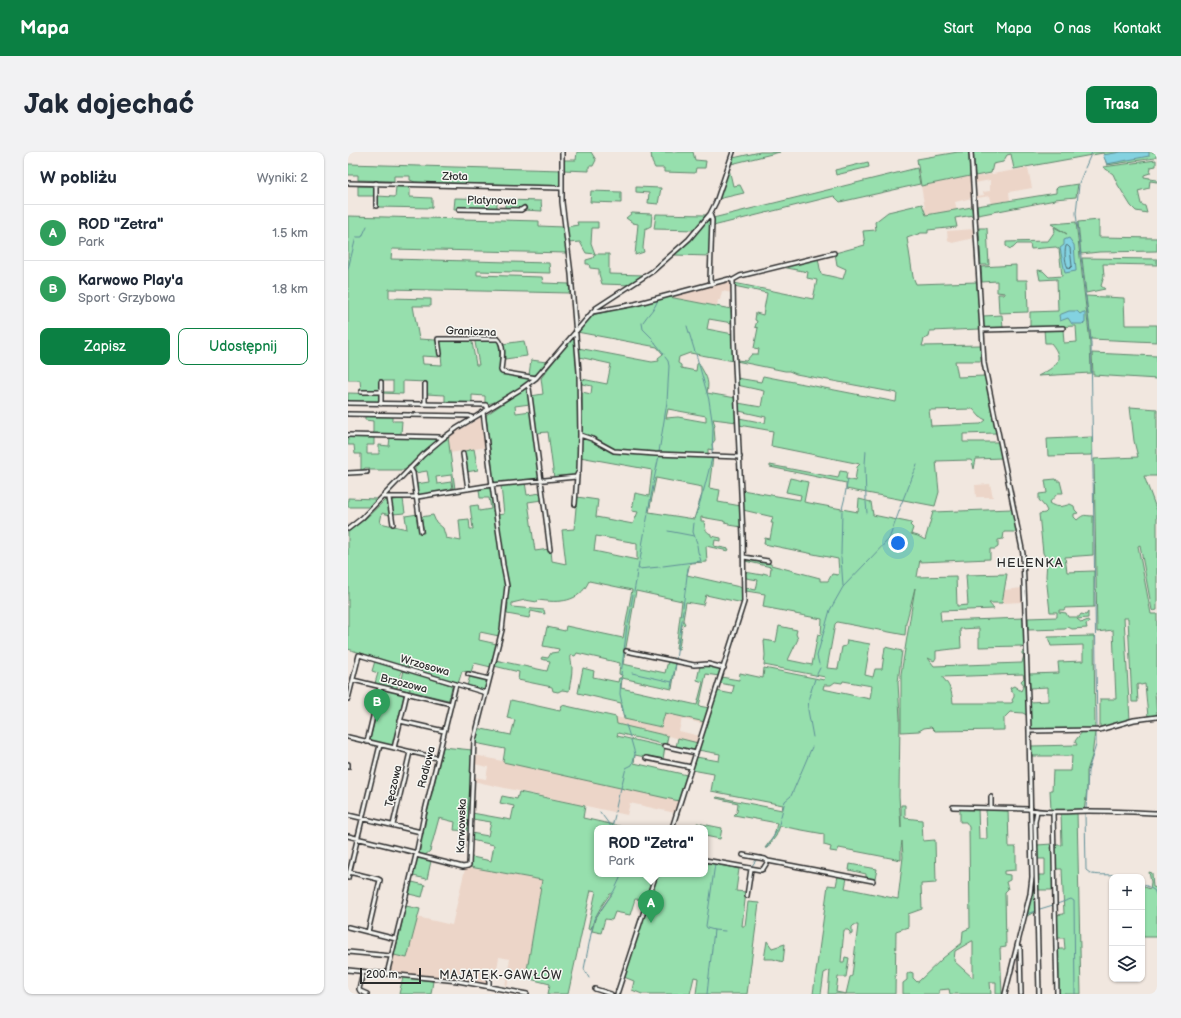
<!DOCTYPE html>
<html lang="pl">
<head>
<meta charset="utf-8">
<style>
  :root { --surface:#fff; --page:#f2f2f3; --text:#1f2937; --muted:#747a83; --line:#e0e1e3; --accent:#0b8043 }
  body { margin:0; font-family:"Balsamiq Sans",sans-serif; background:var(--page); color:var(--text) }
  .controls { position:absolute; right:12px; bottom:12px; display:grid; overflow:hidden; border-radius:8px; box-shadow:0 1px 3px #0004 }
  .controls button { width:36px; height:36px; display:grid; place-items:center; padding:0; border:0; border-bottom:1px solid var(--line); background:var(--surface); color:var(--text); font:20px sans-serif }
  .scale { position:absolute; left:12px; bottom:10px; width:61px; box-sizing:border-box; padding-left:4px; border:2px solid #2b2b2b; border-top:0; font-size:11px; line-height:14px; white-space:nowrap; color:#2b2b2b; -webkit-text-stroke:3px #f6f6f2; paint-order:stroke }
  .you { position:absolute; left:550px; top:391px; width:14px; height:14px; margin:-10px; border:3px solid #fff; border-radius:50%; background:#1a73e8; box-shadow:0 0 0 6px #1a73e833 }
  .badge { display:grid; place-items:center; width:26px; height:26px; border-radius:50%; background:var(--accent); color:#fff; font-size:13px; font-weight:700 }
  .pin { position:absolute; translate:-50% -33px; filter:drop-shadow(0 1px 2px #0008) }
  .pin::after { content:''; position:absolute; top:21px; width:14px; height:12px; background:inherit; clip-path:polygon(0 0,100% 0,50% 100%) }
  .popup { position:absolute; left:246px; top:673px; width:114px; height:52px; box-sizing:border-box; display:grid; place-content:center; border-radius:8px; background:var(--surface); filter:drop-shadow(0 1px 3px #0005); font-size:13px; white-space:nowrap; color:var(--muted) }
  .popup b { font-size:15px; color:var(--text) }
  .popup::after { content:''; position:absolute; left:50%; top:100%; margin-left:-8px; border:8px solid transparent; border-top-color:var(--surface) }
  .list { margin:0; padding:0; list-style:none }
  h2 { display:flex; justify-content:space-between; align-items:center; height:52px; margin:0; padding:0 16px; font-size:17px }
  h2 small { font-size:13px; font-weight:400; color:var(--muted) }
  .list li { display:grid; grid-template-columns:26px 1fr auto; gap:12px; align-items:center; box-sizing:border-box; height:56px; padding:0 16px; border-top:1px solid var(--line) }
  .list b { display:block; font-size:15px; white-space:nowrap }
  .list p { margin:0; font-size:13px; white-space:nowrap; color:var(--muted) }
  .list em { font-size:13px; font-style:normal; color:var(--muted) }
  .actions { display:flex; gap:8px; padding:12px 16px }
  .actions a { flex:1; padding:9px 0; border:1px solid var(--accent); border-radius:8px; text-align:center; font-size:14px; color:var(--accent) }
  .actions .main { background:var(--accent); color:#fff }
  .icon { flex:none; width:22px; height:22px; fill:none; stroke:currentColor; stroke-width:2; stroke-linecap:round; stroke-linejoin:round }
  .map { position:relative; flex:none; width:809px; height:842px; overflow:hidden; border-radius:8px }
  header { display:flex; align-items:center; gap:24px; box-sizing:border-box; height:56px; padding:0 20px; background:var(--accent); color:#fff }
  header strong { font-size:19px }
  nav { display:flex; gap:22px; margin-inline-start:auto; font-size:14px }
  .intro { display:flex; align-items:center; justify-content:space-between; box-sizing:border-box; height:96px; padding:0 24px }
  h1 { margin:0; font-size:28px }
  .button { padding:10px 18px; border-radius:8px; background:var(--accent); color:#fff; font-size:14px; font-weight:700 }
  main { display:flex; gap:24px; padding:0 24px }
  aside { flex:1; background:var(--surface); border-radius:8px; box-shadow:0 1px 3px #0004 }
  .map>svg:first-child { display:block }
</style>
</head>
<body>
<header>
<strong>Mapa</strong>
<nav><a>Start</a><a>Mapa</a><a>O nas</a><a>Kontakt</a></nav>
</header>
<div class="intro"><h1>Jak dojechać</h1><a class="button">Trasa</a></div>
<main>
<aside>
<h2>W pobliżu<small>Wyniki: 2</small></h2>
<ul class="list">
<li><span class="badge" style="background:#2e9e5b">A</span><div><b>ROD &quot;Zetra&quot;</b><p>Park</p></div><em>1.5 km</em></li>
<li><span class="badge" style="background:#2e9e5b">B</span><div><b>Karwowo Play'a</b><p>Sport · Grzybowa</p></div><em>1.8 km</em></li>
</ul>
<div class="actions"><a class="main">Zapisz</a><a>Udostępnij</a></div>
</aside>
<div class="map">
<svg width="809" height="842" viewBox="0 0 809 842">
  <rect width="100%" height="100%" fill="#f1e7df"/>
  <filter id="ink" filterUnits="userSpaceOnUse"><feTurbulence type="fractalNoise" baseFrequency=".025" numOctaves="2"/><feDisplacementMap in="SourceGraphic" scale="8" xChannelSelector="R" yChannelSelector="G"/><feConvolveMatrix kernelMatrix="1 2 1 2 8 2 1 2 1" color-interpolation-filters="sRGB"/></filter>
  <g filter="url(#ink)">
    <path fill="#ecd5c8" d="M680 16 684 36 661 40 662 48 644 52 642 44 629 46V44L636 43 635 40 642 39V28L627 31V25Z
      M622 24 624 46 607 50 609 58 578 63 573 34Z
      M626 77V86L604 91 600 88 599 79Z
      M381 128 383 129 384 141 374 139 372 148H370L369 154 321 145Z
      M135 264 139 295 102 301 100 285Z
      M642 332 645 345H628L627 333Z
      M674 436V450L654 451 656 438Z
      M214 553 313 575 317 561 357 570 356 572 334 567 331 579 352 584 350 591 212 559Z
      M127 603 331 649 327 661 282 651 279 663 125 629 126 625 138 627 140 615 126 612Z
      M122 715 194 728 178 824 162 821 159 835 157 834 162 807 151 805 149 817 141 815 140 820 137 819 136 822 140 827V831L138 832 71 822H56V821L44 820 42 818 46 803 59 806 69 765 104 773 117 717H122Z"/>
    <path fill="#96dfad" stroke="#60856c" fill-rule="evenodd" d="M229 0H243L248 8 245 14H241V19L215 18 216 8H228Z
      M303 0H345L347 8 358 9 357 16H348L347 21 316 20V16H307L304 10Z
      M412 0H432L383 12 385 6Z
      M610 0H621L622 24 573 34 569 7Z
      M625 0H809V3L807 6 759 13 755 1 666 17 663 2 659 3 655 10 645 12 643 21 627 24Z
      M808 8V14L803 15 802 21 796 23V25L802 26V27L809 28V30L802 29 801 36 790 39 793 52 797 54 799 61 788 59 783 54 770 33 765 22 755 15Z
      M520 10 521 15 488 23 487 18Z
      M0 12 213 18 212 34 67 30 62 28V24H46V29L10 28V23H0Z
      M569 16 572 32 492 50 486 44 365 74V66Z
      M381 17 385 34 392 33 396 41 370 47Z
      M730 32 728 45 707 47V48L630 63 629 54 708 41V37L710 35Z
      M10 34H25L26 36V44H10Z
      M48 35H60L62 37V45L84 46V56L29 55V44L47 45Z
      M288 35 313 36 310 52 300 51 301 41 288 40Z
      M243 39 273 40V51L242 50Z
      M107 46 149 47V57L110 55V57H106Z
      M157 48 193 49 194 59 157 57Z
      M574 52 578 63 624 55 625 63 607 66 609 75 580 78V81H573L559 86 565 125 568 132 629 130 632 177 582 179 581 185 576 187 574 194 634 193 638 224 637 226 648 281 615 282V290H650L654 306 628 307 626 317 624 309 622 308 588 309 591 340 587 354 498 337V331L422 315V313L490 326 492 319 499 320 498 327 507 329 509 315 512 312 423 294 425 279 391 273V266L417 271 418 265 391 259 390 251 413 255 416 239 389 233V226L413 230 415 224 548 250 549 241 448 222 441 219H437L388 209V208L398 209 404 202H410L411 197 406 196 410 176 407 175 409 169 407 168 408 161 415 163 419 141 386 134V131L465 147 469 128 459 126 460 120 434 115 470 106 473 122 495 127 498 117 489 113 487 101 517 93 515 79 528 78 527 70 540 60ZM607 209H634L636 224 610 225ZM625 257 632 265 638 268 633 272 583 274 581 258Z
      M284 61 304 62 303 74 297 77 295 96 296 100 287 103 290 72 285 71 278 66Z
      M308 62 358 63 348 78 306 77Z
      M0 64 191 69V74L215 75 219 101 44 97 43 107 201 111 202 121 129 119V123L194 125 195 131 221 132 222 141 41 137V146L83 147V154H65L71 187 87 188 88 189 91 205 74 204 75 212 94 213 93 204H94L91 189 92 188H122L124 190 128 213H131L127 190 128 188H150L153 196 151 221 185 226C174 234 151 252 137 252V244L124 243V252L97 251V243L78 242 79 230 55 229V242L34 241V240H45V229H31V239H13L12 228H0Z
      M361 66 363 67 362 104 327 103 350 80Z
      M751 68V85L809 86V99L751 100 733 102 730 70Z
      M229 70H250V76H244L243 91 247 102H261V122L297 123 284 133 254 132 251 122V117L242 116 241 112H238V108L245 106 247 102 238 101 232 90 220 91 218 75 230 73Z
      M728 70 742 190 743 221 690 224C707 215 718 209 703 191H697L696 177H715L716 191 729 190 728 174 682 176V160L710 159 709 127 692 128 690 118 695 119 701 125 714 124 711 97 708 95 683 97 682 92H669L665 96 662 97 658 94V90L700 89 707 79 706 75 719 82 703 72Z
      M631 76H639L641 113H633Z
      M734 106 809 107V113L755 112 756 124 753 134 757 137 738 141Z
      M668 113V128H679L680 160 651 161 650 142H657V141L649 140V129L634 130 633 115Z
      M738 144 776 146 777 173H809V190L743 187Z
      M321 145 383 157 384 171 361 167 359 177 385 182 386 209 342 201 331 205 330 211 333 213V216L348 219 349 212 351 211C357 224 362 226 359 241L388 246 389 270 365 267 367 273 366 276 367 288 364 292 365 298 360 297V303L266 298 243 285 235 282 234 280V240L243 242 244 234 234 232V227L259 232 263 212 231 205 230 196 304 210 311 209 310 206 315 202 309 195 229 180 244 163ZM320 257 358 264V270L330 265 318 266Z
      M654 163 655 176 636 177 635 164Z
      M226 183 231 240 230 320 228 323 206 326 200 280 188 281 183 244 195 242 193 226Z
      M176 189 179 204 157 207 154 192Z
      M744 201 809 204V227L745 223Z
      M183 208 199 210C194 216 191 225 181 223Z
      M178 236 179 237 182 252 167 254 168 261 183 259 192 328 146 333 138 263Z
      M0 241 31 242V249L29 250H0Z
      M782 255 809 257V324H796L809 359V458L805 459 804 458 792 393 790 394 803 462H809V540H807L809 564 800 565 797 532 793 533 791 532 789 533 790 550H784L780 466H776L782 568 752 577V547H768L765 478 749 480 746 307 790 305 786 289Z
      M17 263 44 264V269H54L53 282H25V269L17 268Z
      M0 284 26 285V293H19V302H31V293L41 294 42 285 91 287 73 303 58 318H21V316H17L13 319V302H7L6 293H0Z
      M100 285 107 337H105L103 323 88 325 89 332 103 330 104 337 72 343 70 342 68 332 81 330 79 319 67 321V314L77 303Z
      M234 285 242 288 265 300 364 306 365 305 361 336 372 338 370 350 393 354 394 375 381 373V371L376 370V369L353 365V369H356C357 375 357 380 363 382V384L373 386V389L367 388 366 394 381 397 380 399 358 394 359 410 342 411 339 423 396 436 395 451 358 443 355 453 338 450 335 468 337 472 334 473 331 497 328 496 334 449 288 439 275 512 317 521 320 509 328 512 324 537 274 526 273 536 349 553 355 530 349 528 352 514H360L372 516 373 518 371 524 358 522 351 554 361 556 357 570 317 561 313 575 276 567 273 551 230 541 235 516 246 519 245 525 270 530 271 526H273L274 523 271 522 272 511 229 501 227 504 223 503C222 508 224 511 224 516 224 524 222 531 221 539L214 538 210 540 205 539 204 535 170 528 171 520 146 514 147 508 199 519 202 509 193 507 194 505 200 506 203 501 210 500 211 497 195 494 199 475 217 479 218 474 275 486 284 438 241 429C231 451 211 451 190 448L189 450 177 448 164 451V455L196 458 197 462 183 459 181 466 159 462 160 451H157L151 484 132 480 131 488 149 492 143 515 126 511 123 520 114 519 110 532 0 497V380L16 368 37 348 40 349 42 363 34 361 32 371 59 377 57 364 70 362 72 379 71 380 76 381 73 365 85 363 88 370 95 376 98 386 113 389 111 368 121 367 122 377H125L122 354 130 353 131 359 143 357 141 346H132L131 338 143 335 149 363 156 362 153 334 177 330 179 343 193 341 194 348 180 350 187 399 201 397 203 398 204 409 218 412 214 378 226 377 229 345 250 348 248 365 285 372 290 360 284 359 287 341 301 344 304 318 232 305 233 286ZM308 326 354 335V342L346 367 301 360ZM248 384 289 391V408L246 399Z
      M744 285V303L700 304 699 287Z
      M126 297 130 318 118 320 117 299Z
      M442 326 460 330 456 350 510 360 511 347 523 350 525 363 564 371 562 373 565 376 563 382 570 384 577 388 585 360 664 357 669 380H656L655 387 650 388V395L647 397H642V407L572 410V408L569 425 608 424 609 454 620 453 618 423 659 422 654 451H641L646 457 592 459 593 469 676 466 677 494 673 496V494L631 495V476L612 477 613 496 588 499V506L586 509 580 506 586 514 674 511 676 503 674 502V500L677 498 680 564 675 561 662 560 656 566V578L587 579 583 575 576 576 571 579 553 580V522L567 436 558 471 557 483 489 470 487 472 479 516 490 517 494 495 498 494 499 488 522 492 517 523 525 525 527 517H534L537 495 554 499 550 530 552 567 551 644 553 676V653H557V666L574 668 575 689 587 688 588 731 573 732 574 757 560 762V775L548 779 547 842H480L482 818 476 821 473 842H465L480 733 488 734 490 724 499 726 497 736 550 747 555 705 554 689 553 696V708L491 696 489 700 482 699 483 695 476 693V682L432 674 428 684 419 696H417L426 684 429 671 386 663 389 660 390 651 368 646 369 645 434 658 435 653 363 639 366 622 344 618 348 605 371 609 372 602 350 598 369 539 384 542 386 534 372 531 373 525 391 528 392 521 415 526 416 516 476 528 477 525 416 513 417 503 416 488 428 490 431 474 449 478 448 482 450 487 440 508 464 513 470 482 473 483 474 467 447 462V461L415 455 417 442 398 439V436L408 438 410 428 398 426 397 420 414 423 415 421 422 423 423 415 397 409V407L423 412V413L472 426V429H480L484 422 490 423 491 421 490 407 416 392 417 386 422 387 425 371H423L425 365 395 358 394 338 452 348 453 343 438 340ZM675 522 676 526 673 529 676 533 673 539 666 534 662 536 663 539 666 541V545L664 548 665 550 663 551H605C604 540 602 533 594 525ZM495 529 524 534 522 547 475 537 476 533H483L487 530 494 531ZM506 773H510L504 824 502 825 498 842 488 840 490 825H498L501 806 497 805 496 810H493L496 778H500L502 780V783L504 782V775Z
      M708 327 709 329H712L715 341H710L701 351C708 356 715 355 722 352L726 354 727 358 730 361 726 362V365L729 368C737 361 736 364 745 364V403L717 405 719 420 746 419V455L717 456 716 458H711V460L718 461 720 465H731L733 462 738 463 740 460V466L729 467 734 471 735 470 740 468 741 471 738 472 739 476 724 477 720 475 717 477 680 478V466L709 465V460H702L698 424 699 408 695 401 691 362 697 361 699 359 697 355 691 348V342L699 341 697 328Z
      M0 346 29 347 30 348 22 355H0Z
      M55 347 57 361 45 362 43 349 44 348Z
      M746 484 747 577 682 578V550L700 549V535L682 536 681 522 711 521 710 510 735 509V493L703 494 700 485Z
      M27 509 54 518 49 536 27 531 30 521 24 519Z
      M56 518 103 533 104 535 101 547 100 548 62 539V536L61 539 52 537Z
      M122 524 138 528 139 530 136 539 119 534Z
      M36 537 55 542 56 544 45 592 43 593 23 589 22 587 34 538Z
      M163 548 212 559 214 553 268 565 269 572 320 584 318 593 270 581 269 584 317 595 315 607 298 604 297 605 287 603 286 611 339 623 331 649 155 610 157 597 127 591 129 576 163 583 167 568 159 566Z
      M734 580H747L744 604 739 619V638L736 659 703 658 702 638H704L705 619H723L724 604H683V594L729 593 727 589Z
      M330 586 350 591 348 598 346 599 328 595Z
      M95 595 124 598 121 679 106 678 107 670 91 666 82 699 76 704 71 703 79 662Z
      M171 640 237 654 235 666 280 676H249V722H306L297 748 287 747 282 763 267 760 264 768 257 767 253 781 244 779 247 767 264 742H262C254 753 247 763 243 777L240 776 248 739 243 738 220 842H200L202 832 182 827 178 824 194 728 122 715V706L124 705 143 709 146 693 123 688V681L140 684 143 670 124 667V661L163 668 166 654 152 651 154 644 169 647Z
      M612 656H630L631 687H639L638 657H660L661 695H668V718L656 719V722L662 723V728L658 730 660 737 657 740 658 795 652 796 654 842H648V830H642L643 842H602L601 837 591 838V842H555V831L559 828V822L562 820 565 821V826L569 830 571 829 595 806 614 791 615 779 622 776 621 675 618 670H612ZM624 789H625V826L606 809 607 799Z
      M685 659 687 661 688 759 679 764 686 725Z
      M729 660 733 842H710L709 797H717L716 786H709L708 763 716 762 714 717H708L707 693H714L713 661Z
      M349 671 374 676 372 687 357 684V676H348Z
      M704 692 705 738H690V723H697V707H689V693Z
      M71 706 83 709 79 727 65 724 69 707Z
      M357 710 391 717 388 739 398 740 394 774H397L400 750 411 751 399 842H348L350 826 346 825 342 842H294L284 838 286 829 276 825 310 722H357Z
      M502 712 529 717 527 727 518 726V722L501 718Z
      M801 720 804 721 805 735 809 736V785H795L794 734 802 737 803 730Z
      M64 730 77 733 74 745 61 742Z
      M58 754 72 757 59 806 46 803Z
      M419 789 424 796 437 792 435 810 425 807H416Z
      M55 825 85 829 83 842H51Z"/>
    <path fill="#83d2e0" stroke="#608f98" d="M773 0H801V4L759 12 755 3Z
      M721 86 726 93 728 118V119L717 121 712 96 716 93V88Z
      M721 159H729L732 162 735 160 737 161V171L734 172H724L720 166 712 169 711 163Z"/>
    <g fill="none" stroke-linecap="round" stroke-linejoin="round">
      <path stroke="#4e6e73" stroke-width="1" d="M720 94 722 96 724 114 721 117C717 113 716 100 718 94Z"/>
      <path stroke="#608f98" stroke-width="1" d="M737 16 744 0
        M731 31 736 19
        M731 33 728 61 743 191 749 577
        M0 117 8 85H14L19 74
        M295 170C300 162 307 157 310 148
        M294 171 295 177 304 186
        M339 174 347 200
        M305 188 316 202
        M348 202 361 248 365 275 364 303
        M311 300 319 250 321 214 320 209 317 205
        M517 312 518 299
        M517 313 518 348
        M305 332 311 304
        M559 339 569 313
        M355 341 364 306
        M497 343 500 327
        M518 350 519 361
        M552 355 558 340
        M494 357 497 345
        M300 360 305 334
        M347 367 354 343
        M346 371 345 380 349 391
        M320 379 346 384
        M294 394 300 362
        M493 403 494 359
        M493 405 495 434
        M292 408 294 396
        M291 410 290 417 312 415
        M315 414 353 409 350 400 349 393
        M288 427 289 419
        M338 432 340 416
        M286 440 288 429
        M283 454 285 443
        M335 455 338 433
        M334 464 335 458
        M280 472 283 457
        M332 482 334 468
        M328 508 331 485
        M471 512 469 504 482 458 495 435 541 387 552 357
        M284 521 324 530
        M469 522 472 516
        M273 523 279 474
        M468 524 469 523
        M273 526 272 542 274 551
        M323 535 328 511
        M274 553 277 566
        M278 573 282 585
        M465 585 460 558 461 545 467 527
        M272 640 278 616 284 613 287 602 283 588
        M738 658 740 619 748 593V580
        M252 660 264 676
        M267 660 271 642
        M737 661 738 718 742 721
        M264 675 267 663
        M430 676 437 649 443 644 464 595
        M423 689 429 678
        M418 696 422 691
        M403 715 409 707
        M400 718H401
        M405 719H410
        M412 720 416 719
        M744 722C754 724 767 721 777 725
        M794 732 801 735
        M802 736 806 738 809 745
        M709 752 723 747 726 749 727 842
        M692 757 705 753
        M679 762 687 759
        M366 778 377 779
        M241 826 236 817 246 767 266 739 274 722
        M359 842 366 778 359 776 358 774 367 712 397 717"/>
      <g stroke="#2b2b2b" stroke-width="6">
        <path id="minor" d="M214 0V50L223 122 231 220 232 283 244 287 266 299 307 302 392 305
          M623 0 636 211 675 402 681 579 684 725 682 742 657 842
          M0 31 213 36
          M28 54V31
          M111 57 173 58 176 56
          M362 62 364 68 362 128 364 132
          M385 128 392 124 486 101
          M244 160 287 152 381 127 385 129 386 191 395 383 396 450 324 676
          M634 178 715 176
          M92 202 90 187H150C157 193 154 209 153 218L154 220 188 226
          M179 233 181 236 202 398
          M13 240H33
          M0 251 138 253 140 257
          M33 252V230
          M77 252V232
          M0 262 121 264 125 266
          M0 283 91 285 94 287
          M115 302 120 337
          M62 316 65 321 73 379
          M0 321 19 320
          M35 345H69L144 333 228 325 231 319 232 283
          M41 346 45 372
          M227 352 229 324
          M0 377 14 366 75 303 94 287 109 276 173 237 188 226 248 156 305 119 341 87 362 62 368 50 385 0
          M396 405 420 409
          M278 499 346 513 360 512 376 516
          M120 522 141 527
          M5 528 103 552
          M0 547 11 503 138 541
          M52 569 96 579
          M681 579 751 578 786 568 809 565
          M0 585 89 606
          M19 590 32 535
          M316 594 348 601
          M46 596 59 541
          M298 606 343 615
          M0 612V615
          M605 655 680 657C700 662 720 659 741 659 764 659 786 660 809 661
          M643 656V645
          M689 659 687 670 691 842
          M705 660 709 842
          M0 663 73 680
          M45 673 62 600
          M0 684 69 701
          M68 703 115 715 120 714 121 713 126 588 154 478 159 434 155 413 144 333 135 260
          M357 708 413 718 415 717 420 709 417 707 395 703
          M420 709 525 729
          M1 720 30 727 32 728 20 780
          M0 726 32 593
          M399 744 403 717
          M0 775 48 787
          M669 794 672 796 673 842
          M0 800 43 804
          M0 818 110 829 179 842
          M15 820 11 837 12 839 19 842
          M138 820 141 829V834
          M39 822 68 703 76 663 108 532
          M247 837 263 842
          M269 842 308 722"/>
      </g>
      <use href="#minor" stroke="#f6f6f2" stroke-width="3"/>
    </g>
  </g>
  <g text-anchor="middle" stroke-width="3" stroke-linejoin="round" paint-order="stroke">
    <g font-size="11" fill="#2b2b2b" stroke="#f6f6f2">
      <text transform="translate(107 24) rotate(1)" y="4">Złota</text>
      <text transform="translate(144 48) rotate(1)" y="4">Platynowa</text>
      <text transform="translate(123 179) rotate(2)" y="4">Graniczna</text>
      <text transform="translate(77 513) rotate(16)" y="4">Wrzosowa</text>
      <text transform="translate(56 531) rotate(14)" y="4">Brzozowa</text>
      <text transform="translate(78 615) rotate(-76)" y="4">Radiowa</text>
      <text transform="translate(45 634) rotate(-77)" y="4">Tęczowa</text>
      <text transform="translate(113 674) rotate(-88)" y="4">Karwowska</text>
    </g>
    <g font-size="12" letter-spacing="1" fill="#2b2b2b" stroke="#f6f6f2">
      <text x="153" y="827">MAJĄTEK-GAWŁÓW</text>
    </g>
    <g font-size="13" letter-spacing="1" fill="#2b2b2b" stroke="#f6f6f2">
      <text x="682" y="415">HELENKA</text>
    </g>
  </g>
</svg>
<div class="controls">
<button>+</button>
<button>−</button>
<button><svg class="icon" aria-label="layers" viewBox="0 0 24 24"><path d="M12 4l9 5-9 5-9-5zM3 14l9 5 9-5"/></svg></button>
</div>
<div class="scale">200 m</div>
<div class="you"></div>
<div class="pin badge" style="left:303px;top:771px;background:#2e9e5b">A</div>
<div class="popup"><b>ROD &quot;Zetra&quot;</b>Park</div>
<div class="pin badge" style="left:29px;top:570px;background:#2e9e5b">B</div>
</div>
</main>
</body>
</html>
